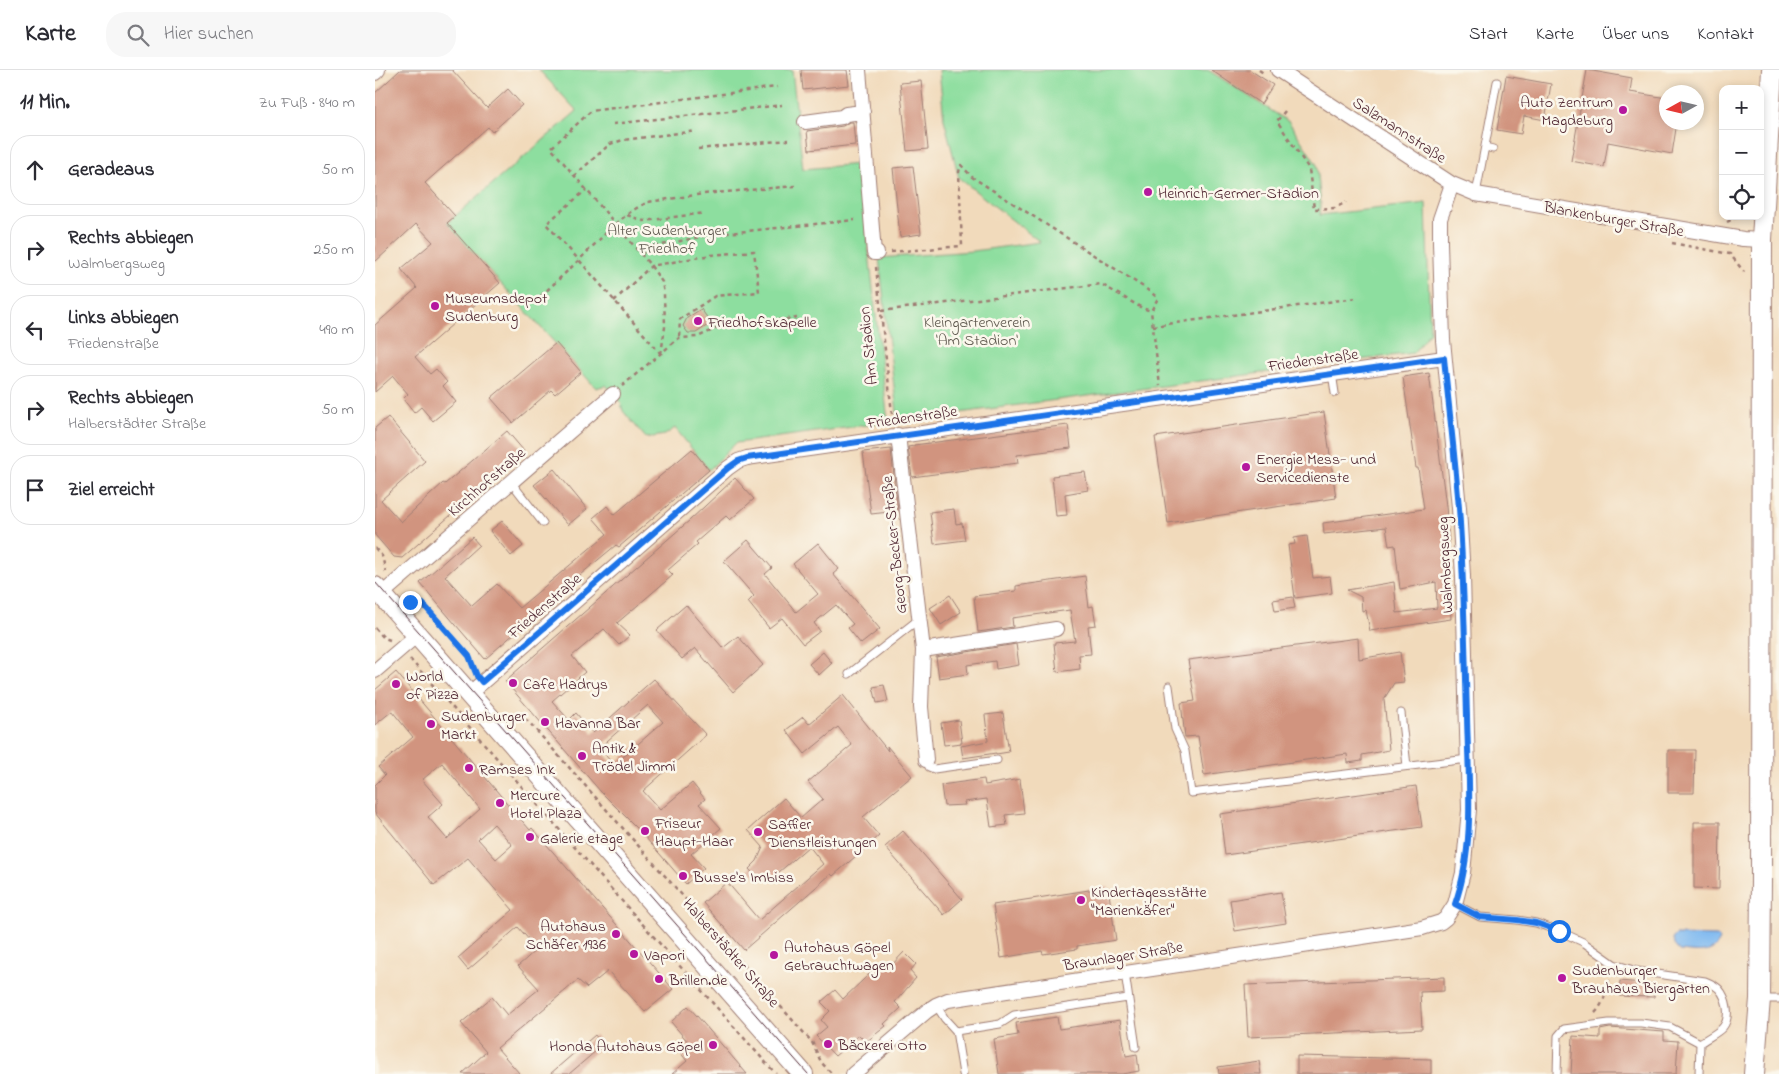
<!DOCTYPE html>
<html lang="de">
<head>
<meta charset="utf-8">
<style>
  :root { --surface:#fff; --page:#f7f7f7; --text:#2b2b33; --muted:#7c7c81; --line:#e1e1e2 }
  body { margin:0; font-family:"Indie Flower",sans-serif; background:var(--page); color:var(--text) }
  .controls { position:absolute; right:15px; top:15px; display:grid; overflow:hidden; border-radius:10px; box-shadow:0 2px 8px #0003 }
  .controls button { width:45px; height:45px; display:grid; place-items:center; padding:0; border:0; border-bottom:1px solid var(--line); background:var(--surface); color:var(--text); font:25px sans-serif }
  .compass { position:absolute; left:1284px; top:15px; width:45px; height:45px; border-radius:50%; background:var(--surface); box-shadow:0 2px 8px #0003; rotate:262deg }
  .stop { position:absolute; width:15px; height:15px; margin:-11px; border:4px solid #1a73e8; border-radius:50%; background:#fff }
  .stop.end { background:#1a73e8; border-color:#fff; box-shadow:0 1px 5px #0008 }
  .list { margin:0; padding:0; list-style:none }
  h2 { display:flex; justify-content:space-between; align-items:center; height:65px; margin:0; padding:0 20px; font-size:21px }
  h2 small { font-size:16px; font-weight:400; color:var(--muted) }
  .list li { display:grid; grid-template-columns:32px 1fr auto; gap:15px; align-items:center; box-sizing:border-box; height:70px; margin:0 10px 10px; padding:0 10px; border:1px solid var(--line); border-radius:20px }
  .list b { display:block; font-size:19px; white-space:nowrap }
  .list p { margin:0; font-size:16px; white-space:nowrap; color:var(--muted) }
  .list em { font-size:16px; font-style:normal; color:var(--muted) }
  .icon { flex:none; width:28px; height:28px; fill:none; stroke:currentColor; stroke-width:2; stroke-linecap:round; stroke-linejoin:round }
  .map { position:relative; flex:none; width:1404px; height:1004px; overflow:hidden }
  header { display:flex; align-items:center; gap:30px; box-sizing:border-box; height:70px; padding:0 25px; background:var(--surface); border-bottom:1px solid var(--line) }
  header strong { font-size:24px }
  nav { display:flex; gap:28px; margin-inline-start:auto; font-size:18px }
  .search { width:350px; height:45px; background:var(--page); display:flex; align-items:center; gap:12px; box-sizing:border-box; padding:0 18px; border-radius:20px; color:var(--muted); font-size:19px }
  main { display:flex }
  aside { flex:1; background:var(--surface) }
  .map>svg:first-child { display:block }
</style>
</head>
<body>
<header>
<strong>Karte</strong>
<div class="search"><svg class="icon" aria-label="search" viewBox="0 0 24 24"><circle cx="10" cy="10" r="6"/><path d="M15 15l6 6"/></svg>Hier suchen</div>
<nav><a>Start</a><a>Karte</a><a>Über uns</a><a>Kontakt</a></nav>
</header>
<main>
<aside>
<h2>11 Min.<small>Zu Fuß · 840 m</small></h2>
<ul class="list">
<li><svg class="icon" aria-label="ahead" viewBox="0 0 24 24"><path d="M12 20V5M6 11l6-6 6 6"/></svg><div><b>Geradeaus</b></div><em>50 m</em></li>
<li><svg class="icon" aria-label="right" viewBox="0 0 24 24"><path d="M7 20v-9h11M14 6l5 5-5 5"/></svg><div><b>Rechts abbiegen</b><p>Walmbergsweg</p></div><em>250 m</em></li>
<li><svg class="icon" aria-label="left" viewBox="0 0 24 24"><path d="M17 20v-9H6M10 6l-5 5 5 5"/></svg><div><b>Links abbiegen</b><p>Friedenstraße</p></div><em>490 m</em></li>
<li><svg class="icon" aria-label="right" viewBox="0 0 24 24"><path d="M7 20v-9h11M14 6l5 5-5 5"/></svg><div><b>Rechts abbiegen</b><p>Halberstädter Straße</p></div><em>50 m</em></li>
<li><svg class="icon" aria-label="arrive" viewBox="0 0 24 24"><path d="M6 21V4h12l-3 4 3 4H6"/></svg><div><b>Ziel erreicht</b></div></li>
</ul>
</aside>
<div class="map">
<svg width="1404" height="1004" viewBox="0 0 1404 1004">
  <rect width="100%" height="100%" fill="#fbf7ec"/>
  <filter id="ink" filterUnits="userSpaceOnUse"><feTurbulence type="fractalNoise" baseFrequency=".02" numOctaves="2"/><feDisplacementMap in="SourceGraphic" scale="10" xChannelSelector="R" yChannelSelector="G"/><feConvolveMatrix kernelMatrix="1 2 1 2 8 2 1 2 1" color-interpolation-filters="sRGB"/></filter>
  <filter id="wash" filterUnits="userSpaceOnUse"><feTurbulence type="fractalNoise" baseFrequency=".0096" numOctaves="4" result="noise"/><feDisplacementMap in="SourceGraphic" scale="20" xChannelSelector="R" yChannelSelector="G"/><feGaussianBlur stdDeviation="1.12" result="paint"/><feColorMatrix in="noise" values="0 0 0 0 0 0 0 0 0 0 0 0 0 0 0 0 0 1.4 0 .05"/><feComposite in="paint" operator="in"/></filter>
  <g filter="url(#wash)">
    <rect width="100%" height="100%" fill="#f1dabb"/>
    <path fill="#8dde9f" stroke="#6c7e65" d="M164 0H417L428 99 484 94 513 352 361 373 334 400 300 358 290 365 271 368 248 341 246 333 231 315 221 318C171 263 121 209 72 153L202 41Z
      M564 0H833L914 52 942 95 946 136 945 145 1051 133 1055 262 1038 283 523 351 504 188 598 181 665 172 584 108 569 49Z"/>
    <path fill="#7fb9f0" stroke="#646c8e" d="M1301 865 1342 866 1345 870C1337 887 1320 882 1304 881L1299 875 1298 868Z"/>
    <g id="blocks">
      <path fill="#d1947f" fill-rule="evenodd" d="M25 0H77L112 38 133 19 147 35 117 62 113 57 50 113 80 146 72 153 125 213 40 287 55 304 61 299 72 312 68 316 81 332 58 351 46 337 39 343 28 329 33 324 18 306 0 322V255L42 218 26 199 58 172 41 154 0 192V23Z
        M426 0H472L474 15 428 20Z
        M836 0H875L898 15 886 34Z
        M1212 0 1257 8 1255 22 1292 28V52H1302L1297 84 1233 72 1229 97 1196 91Z
        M1131 6 1176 14 1170 50 1149 46 1146 64 1122 60Z
        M546 11 553 79 532 81 525 13Z
        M474 52H478L480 75 434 80 432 61 468 56Z
        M538 96 546 164 525 167 518 98Z
        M326 239 336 253 321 263H313L308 256 312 248Z
        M181 273 206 302 180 324 176 320 138 353 116 328Z
        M1054 303 1071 436 1075 484H1072L1076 549 995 561 991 540 987 541 986 527 972 520 1019 512 1022 543 1062 538 1061 512 1025 519 1020 475 1014 476 1011 457 949 464 948 453 1049 439 1043 398H1041L1028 307Z
        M949 342 961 428 793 453 780 367Z
        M13 347 50 391 6 430 26 452 68 413 70 414 132 361 149 381 27 488 19 487 0 465V358Z
        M693 355 696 378 642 385 643 393 537 407 533 377 539 376V375Z
        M317 379 334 400 244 477 241 475 170 534 171 536 110 589 45 513 97 467 104 475 70 506 97 536 122 514 144 538 232 464 218 448 232 436 239 445Z
        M516 379 523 441 496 444 488 382Z
        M179 399 212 439 193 455 159 415Z
        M710 402 713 420 690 424 692 445 681 446 677 406Z
        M360 408 379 429 355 450 351 446 321 472 323 474 293 500 298 505 242 553 255 565 244 575 229 559 197 586 210 602 177 631 194 650 201 643 218 663 279 609 331 665 268 721 285 740 317 713 330 729 324 734 346 758 316 784 329 798 311 814 263 759 226 722 130 611 315 450ZM273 635 288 652 239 695 224 678Z
        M579 439 581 454 587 453 590 470 559 474 555 442Z
        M127 451 148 476 136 486 115 461Z
        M932 466 938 508 955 506 957 523 920 528 913 475 920 474 919 468Z
        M373 470 397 498 390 504 421 542 443 524 418 494 443 473 464 499 458 504 505 559 486 574 473 558 478 554 461 535 439 553 445 561 428 574 407 548 394 558 373 532 379 526 349 491Z
        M710 506 714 537 718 536 721 555 713 556 716 584 704 585 705 599 682 602 679 573 700 571 695 540 637 548 638 557 603 562 599 526 641 521V516Z
        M575 525 586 542 566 555 555 538Z
        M918 527 920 538 900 541 898 530Z
        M311 535 348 578 363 566 388 595 358 622 320 578 307 589 282 560Z
        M983 568 984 589 1025 582 1029 612 1019 613 1009 629 1014 680 987 685V691L973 693 972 684 829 705 823 666 810 667 806 633 820 631 813 590Z
        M641 574 644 595 621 599 620 591 592 595 593 604 564 608 561 587Z
        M448 582 457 593 444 605 434 594Z
        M21 602 142 745 155 760 157 758 298 919 270 942 233 901 212 918 203 910 122 978 145 1004H87L111 982 86 953 117 927 132 945 164 919 143 896 162 879 143 857 93 900 83 888 138 840 93 788 59 815 0 743V715L10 705 3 697 38 667 17 641 0 655V620ZM67 693 105 739 72 769 53 747 68 734 47 710ZM119 754 137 775 121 789 103 769Z
        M509 615 513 631 502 633 498 617Z
        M468 625 513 681 512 676 537 706 488 747 504 766 458 806 456 804 369 880 328 833 352 812 384 850 448 794 434 776 396 809 392 804 385 811 374 799 382 791 388 777 373 760 409 728 426 748 448 729 433 712 477 675 463 657 430 684 411 660 428 647 434 654Z
        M628 643 634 682 621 684V683L588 688 586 676 613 671 610 645Z
        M584 650 587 673 569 675 566 653Z
        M1293 680H1320L1319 723H1293Z
        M609 709 610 715 645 709 649 743 630 745 632 755 616 757 612 729 589 732 590 735 569 736 566 715Z
        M1041 716 1047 757 850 785 845 744Z
        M1319 752H1345L1344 819 1319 818Z
        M528 761 587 829 569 845 510 777Z
        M733 817 741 870 702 876V879L668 884 667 881 626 888 618 835Z
        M906 822 911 853 860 861 855 830Z
        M529 882 541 894 535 901 541 908 520 932 526 938 509 954 511 956 491 972 484 965 460 986 441 966 452 957 446 950 455 941 446 932 460 920 468 929 508 891 514 898Z
        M1069 907V921L1045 922 1047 959 873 967 870 915Z
        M1245 911 1279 914V927L1244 926Z
        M313 936 322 946 372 1004H297L312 991 304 981 314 973 296 952Z
        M682 947 684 959 745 950 751 986 762 984 764 1001 747 1004H624L619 969 643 965 641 953Z
        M1235 958 1289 962V970L1303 971 1301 1004H1196L1198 966 1225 968V960Z
        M220 965 228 975 194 1004H175Z
        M922 986 1056 989V1004H922Z
        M884 991 886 1004H844L843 997Z"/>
    </g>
  </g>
  <g filter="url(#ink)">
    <use href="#blocks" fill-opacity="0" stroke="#9e7c73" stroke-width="1"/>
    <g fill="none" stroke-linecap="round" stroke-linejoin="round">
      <g stroke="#9e7c73" stroke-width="9">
        <path id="lane" d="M1110 77 1118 79
          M1101 124 1122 12
          M957 303 960 323
          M136 412 168 453
          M474 604 544 549
          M794 616 800 659 810 681 816 723 1093 689
          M1026 643 1032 696
          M551 690 554 697 559 699 622 690
          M1080 834 1105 847 1142 850 1161 853 1184 861 1208 872 1239 894 1262 901 1330 911C1335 913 1340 915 1344 919 1352 928 1356 947 1348 957 1343 963 1332 968 1325 973
          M750 903 761 977
          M1388 929H1404
          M561 935 570 949 581 961 588 1004
          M581 961 625 954 639 945 753 928
          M1182 1004 1183 966 1189 959 1234 953H1266L1295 957 1325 973 1324 1004"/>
      </g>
      <g stroke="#9e7c73" stroke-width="16">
        <path id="street" d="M484 0 499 183H502
          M903 0 1077 114 1101 124 1368 169 1387 170
          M0 3 3 0
          M430 52 467 47 471 44 488 42
          M523 365 548 580 546 637 551 690
          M7 524 238 324
          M548 580 681 559
          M0 601 42 565
          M94 624 353 398 363 391 372 388 1069 288
          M478 1004 552 941 561 935 573 930 1047 858 1066 852 1071 848 1080 834 1088 803 1094 740 1088 506 1084 438 1068 270 1065 173V149L1077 114"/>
      </g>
      <g stroke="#9e7c73" stroke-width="22">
        <path id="secondary" d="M0 517 428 1004
          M1379 1004 1385 929 1386 811 1387 170 1397 0"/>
      </g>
      <path stroke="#9e7c73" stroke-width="2.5" stroke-dasharray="4 4" stroke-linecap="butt" d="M884 0 890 4
        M910 41 902 51 934 99 939 139 960 138 971 132
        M238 54 407 35
        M323 79 413 70
        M199 106 235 74 248 70 321 61
        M252 145 269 151 330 143
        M1352 152 1364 146
        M1297 173 1355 184 1369 202
        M516 182 587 176 584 102 586 95 597 107 770 218 783 228 776 241 785 316
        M266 184 278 177 333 165 480 150
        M501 197 518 353
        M166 226 204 190 171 154 211 120
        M239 231 276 196 336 185 379 181 384 222 340 226 305 249 304 268
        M506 241 726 214 767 238 776 241
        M778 256 981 228
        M286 284 290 257 289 224 287 212 276 196 176 78 216 41 402 17
        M286 284 204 190 240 154 258 140 273 132 328 124 420 116
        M247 316 304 268 323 267 344 257 422 248
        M0 478 7 486 11 502
        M37 533 48 534 94 586 100 601
        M0 558 9 568 15 570
        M35 589 246 830 401 1004
        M135 644 153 651 437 972 446 992 457 1004
        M1220 943C1230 933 1232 917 1236 903"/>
      <use href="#lane" stroke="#fff" stroke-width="7"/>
      <use href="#street" stroke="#fff" stroke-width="14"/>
      <use href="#secondary" stroke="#fff" stroke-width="20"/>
      <path stroke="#4a1f2b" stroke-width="1" d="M0 512 433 1004"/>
    </g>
  </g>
  <g fill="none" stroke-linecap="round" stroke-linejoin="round" filter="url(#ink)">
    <path stroke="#1a73e8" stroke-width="6" d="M35 532 48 534 94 586 102 606 107 612 353 398 363 391 372 388 1069 288C1074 338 1080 388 1084 438 1089 507 1090 577 1092 646 1093 707 1101 775 1080 834L1105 847 1142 850 1161 853 1184 861"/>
  </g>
  <g fill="#b5179e" stroke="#fbf7ec" stroke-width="2">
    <circle cx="1248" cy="40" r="5"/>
    <circle cx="773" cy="122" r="5"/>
    <circle cx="60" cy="236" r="5"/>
    <circle cx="323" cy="251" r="5"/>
    <circle cx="871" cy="397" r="5"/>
    <circle cx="138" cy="613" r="5"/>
    <circle cx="21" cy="614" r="5"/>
    <circle cx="170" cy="652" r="5"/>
    <circle cx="56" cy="654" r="5"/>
    <circle cx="207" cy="686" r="5"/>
    <circle cx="94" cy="698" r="5"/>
    <circle cx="125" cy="733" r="5"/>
    <circle cx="270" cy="761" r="5"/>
    <circle cx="383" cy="762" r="5"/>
    <circle cx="155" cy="767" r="5"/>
    <circle cx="308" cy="806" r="5"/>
    <circle cx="706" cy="830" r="5"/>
    <circle cx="241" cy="864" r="5"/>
    <circle cx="259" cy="884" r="5"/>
    <circle cx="399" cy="885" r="5"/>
    <circle cx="1187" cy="908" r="5"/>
    <circle cx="284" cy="909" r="5"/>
    <circle cx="453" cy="974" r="5"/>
    <circle cx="338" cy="975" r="5"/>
  </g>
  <g text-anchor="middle" stroke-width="5" stroke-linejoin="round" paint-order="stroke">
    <g font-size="16" fill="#4a1f2b" stroke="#fbf7ec" text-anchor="start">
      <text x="1238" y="37" text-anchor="end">Auto Zentrum<tspan x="1238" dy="18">Magdeburg</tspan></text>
      <text x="783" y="128">Heinrich-Germer-Stadion</text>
      <text x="70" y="233">Museumsdepot<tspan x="70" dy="18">Sudenburg</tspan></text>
      <text x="333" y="257">Friedhofskapelle</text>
      <text x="881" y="394">Energie Mess- und<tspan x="881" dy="18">Servicedienste</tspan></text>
      <text x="31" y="611">World<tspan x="31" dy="18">of Pizza</tspan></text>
      <text x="148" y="619">Cafe Hadrys</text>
      <text x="66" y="651">Sudenburger<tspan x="66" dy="18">Markt</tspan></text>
      <text x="180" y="658">Havanna Bar</text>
      <text x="217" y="683">Antik &amp;<tspan x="217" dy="18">Trödel Jimmi</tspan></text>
      <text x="104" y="704">Ramses Ink</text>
      <text x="135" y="730">Mercure<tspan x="135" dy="18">Hotel Plaza</tspan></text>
      <text x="280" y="758">Friseur<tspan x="280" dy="18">Haupt-Haar</tspan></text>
      <text x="393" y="759">Saffier<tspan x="393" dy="18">Dienstleistungen</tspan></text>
      <text x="165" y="773">Galerie etage</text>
      <text x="318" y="812">Busse's Imbiss</text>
      <text x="716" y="827">Kindertagesstätte<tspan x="716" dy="18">"Marienkäfer"</tspan></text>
      <text x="231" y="861" text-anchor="end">Autohaus<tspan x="231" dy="18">Schäfer 1936</tspan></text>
      <text x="409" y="882">Autohaus Göpel<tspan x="409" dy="18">Gebrauchtwagen</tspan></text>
      <text x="269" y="890">Vapori</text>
      <text x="1197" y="905">Sudenburger<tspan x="1197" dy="18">Brauhaus Biergarten</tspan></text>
      <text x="294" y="915">Brillen.de</text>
      <text x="463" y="980">Bäckerei Otto</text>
      <text x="328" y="981" text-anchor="end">Honda Autohaus Göpel</text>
    </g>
    <g font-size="16" fill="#4a1f2b" stroke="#fbf7ec">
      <text transform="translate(1025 59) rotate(33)" y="6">Salzmannstraße</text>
      <text transform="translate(1239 148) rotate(10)" y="6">Blankenburger Straße</text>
      <text transform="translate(492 276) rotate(-96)" y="6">Am Stadion</text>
      <text transform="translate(938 289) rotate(-8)" y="6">Friedenstraße</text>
      <text transform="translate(537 346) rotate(-8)" y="6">Friedenstraße</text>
      <text transform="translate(111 411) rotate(-41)" y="6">Kirchhofstraße</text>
      <text transform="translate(518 475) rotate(-96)" y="6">Georg-Becker-Straße</text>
      <text transform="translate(1069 495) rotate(-93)" y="6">Walmbergsweg</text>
      <text transform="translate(169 535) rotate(-41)" y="6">Friedenstraße</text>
      <text transform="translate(357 882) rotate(49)" y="6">Halberstädter Straße</text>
      <text transform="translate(748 885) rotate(-9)" y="6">Braunlager Straße</text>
    </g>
    <g font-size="16" fill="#5e584e" stroke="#fbf7ec">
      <text x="292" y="165">Alter Sudenburger<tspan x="292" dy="18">Friedhof</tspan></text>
      <text x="602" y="257">Kleingartenverein<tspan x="602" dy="18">'Am Stadion'</tspan></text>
    </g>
  </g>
</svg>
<div class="controls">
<button>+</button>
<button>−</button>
<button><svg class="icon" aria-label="locate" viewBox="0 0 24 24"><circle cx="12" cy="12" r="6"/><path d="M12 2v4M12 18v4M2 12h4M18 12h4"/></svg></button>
</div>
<svg class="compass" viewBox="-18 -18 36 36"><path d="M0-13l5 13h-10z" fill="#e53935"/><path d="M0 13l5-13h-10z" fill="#7c7c81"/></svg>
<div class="stop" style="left:1184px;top:861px"></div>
<div class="stop end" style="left:35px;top:532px"></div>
</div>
</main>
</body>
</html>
